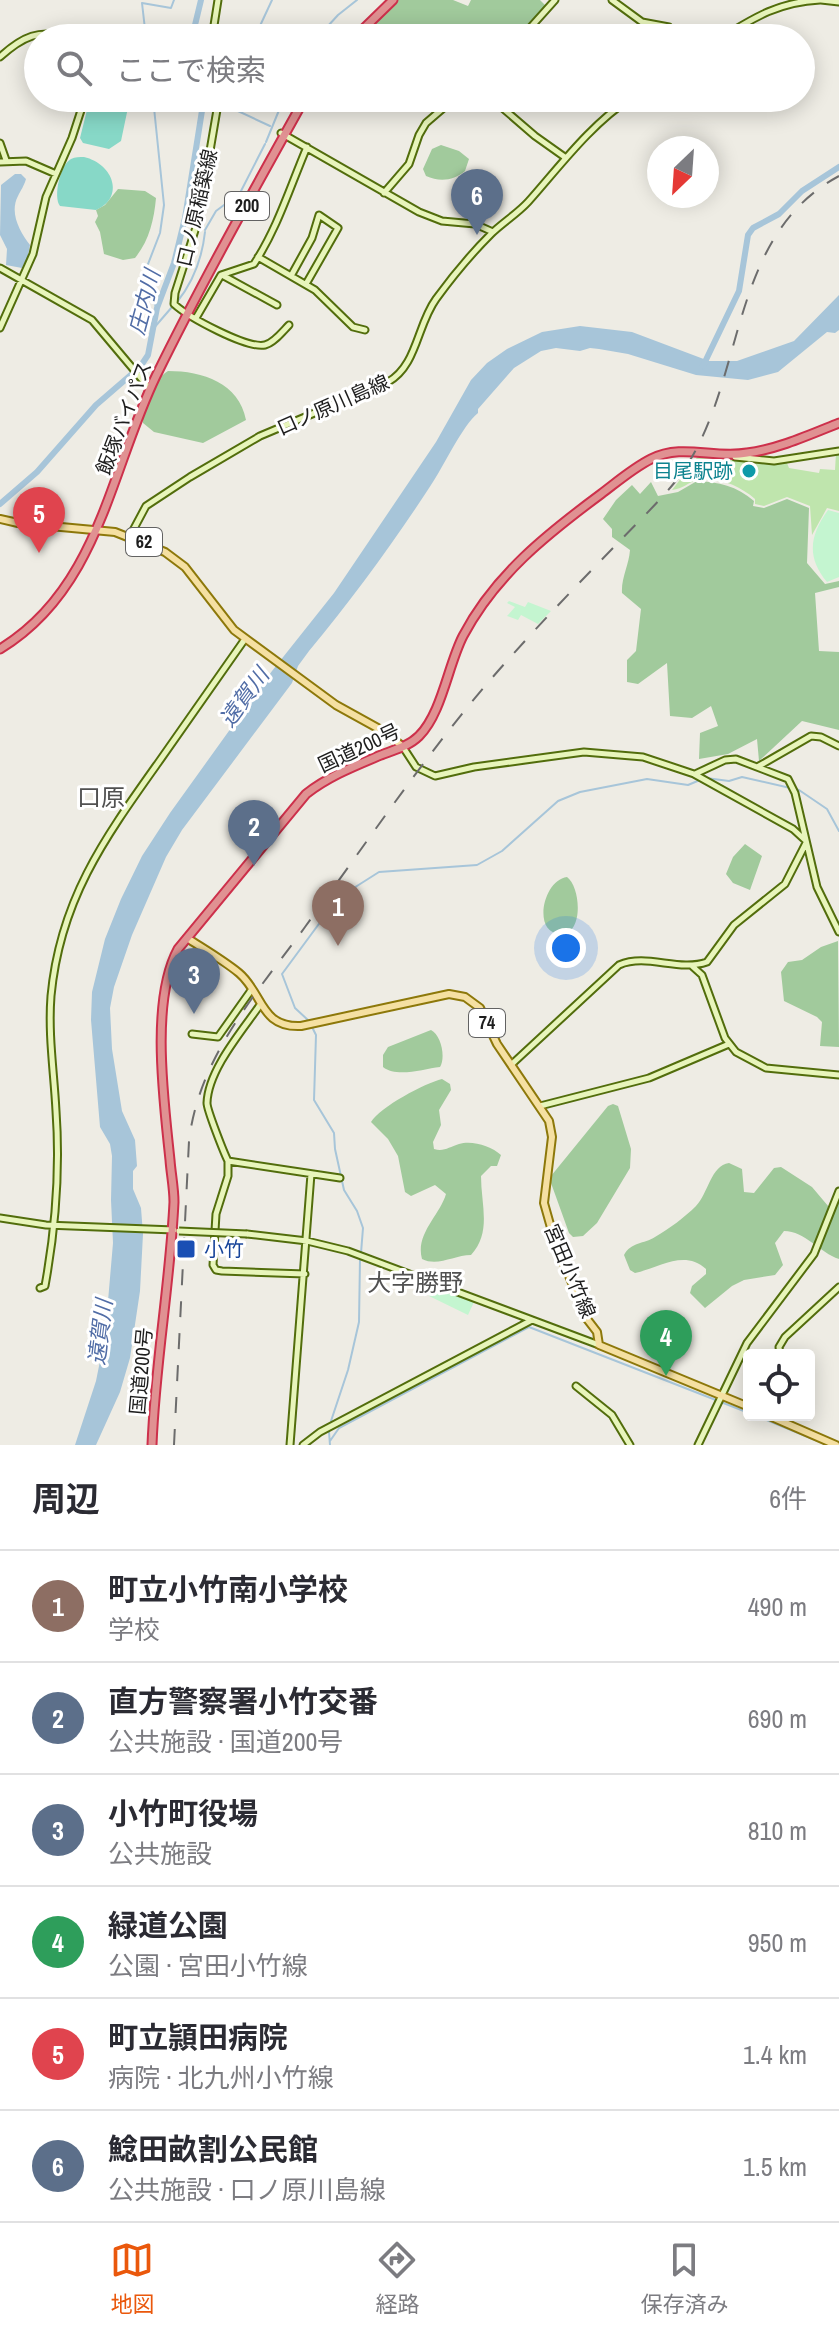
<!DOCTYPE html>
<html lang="ja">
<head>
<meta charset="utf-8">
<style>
  :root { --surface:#fff; --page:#f2f2f3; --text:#2b2b33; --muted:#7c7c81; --line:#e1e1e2; --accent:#ea580c }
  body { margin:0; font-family:"Archivo Narrow","Noto Sans JP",sans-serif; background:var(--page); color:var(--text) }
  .controls { position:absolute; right:24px; bottom:24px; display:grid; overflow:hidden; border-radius:8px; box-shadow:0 4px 20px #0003 }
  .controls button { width:72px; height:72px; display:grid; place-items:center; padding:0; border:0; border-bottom:2px solid var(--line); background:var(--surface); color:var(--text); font:40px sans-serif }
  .compass { position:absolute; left:647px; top:136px; width:72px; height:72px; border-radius:50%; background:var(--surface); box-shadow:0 4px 20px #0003; rotate:205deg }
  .you { position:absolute; left:566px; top:948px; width:28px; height:28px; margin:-20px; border:6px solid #fff; border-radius:50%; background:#1a73e8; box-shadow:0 0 0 12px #1a73e833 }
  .badge { display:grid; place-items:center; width:52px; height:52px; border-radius:50%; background:var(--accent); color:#fff; font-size:26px; font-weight:700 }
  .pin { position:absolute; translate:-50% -66px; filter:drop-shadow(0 2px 4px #0008) }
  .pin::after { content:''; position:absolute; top:42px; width:28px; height:24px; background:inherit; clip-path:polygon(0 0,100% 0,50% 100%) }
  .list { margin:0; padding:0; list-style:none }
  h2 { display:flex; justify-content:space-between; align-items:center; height:104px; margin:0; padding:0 32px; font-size:34px }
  h2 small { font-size:26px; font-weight:400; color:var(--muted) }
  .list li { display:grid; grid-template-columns:52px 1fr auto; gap:24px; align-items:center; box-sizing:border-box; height:112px; padding:0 32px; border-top:2px solid var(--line) }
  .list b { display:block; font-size:30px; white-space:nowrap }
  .list p { margin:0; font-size:26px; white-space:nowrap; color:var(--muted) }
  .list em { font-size:26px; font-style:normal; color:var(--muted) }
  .icon { flex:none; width:44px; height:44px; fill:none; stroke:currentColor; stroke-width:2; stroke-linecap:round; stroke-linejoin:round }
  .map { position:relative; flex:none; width:839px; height:1445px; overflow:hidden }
  .search { position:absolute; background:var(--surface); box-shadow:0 4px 20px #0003; left:24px; right:24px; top:24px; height:88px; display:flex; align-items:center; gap:20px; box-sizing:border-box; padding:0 28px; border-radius:44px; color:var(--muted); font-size:30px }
  .sheet { height:776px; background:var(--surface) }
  nav { display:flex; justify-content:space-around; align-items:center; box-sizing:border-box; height:112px; border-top:2px solid var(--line); background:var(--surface); font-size:22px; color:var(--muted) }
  nav a { display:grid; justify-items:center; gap:4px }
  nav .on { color:var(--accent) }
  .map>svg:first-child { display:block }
</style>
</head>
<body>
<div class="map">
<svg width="839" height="1445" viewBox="0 0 839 1445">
  <rect width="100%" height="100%" fill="#eeece4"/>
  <path fill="#bfe5ad" d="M839 452V511L827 508 812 535 810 506 787 497 764 506 755 504V499C740 486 717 476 698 480 688 482 683 489 672 490L699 455 755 463H787L789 468 819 473 820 469 835 470 836 453Z"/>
  <path fill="#a1ca9c" d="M393 0H453L468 6 471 0H540L546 6 517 38H369L366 26Z
    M441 145 459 151 469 159 465 171C454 181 439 182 426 176L423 169 432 149Z
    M118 189 145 191 156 198C154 220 149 241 135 258L123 260 104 254 100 232 95 222 98 216 96 210 105 205Z
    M168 371C203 371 239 383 246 420L203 443 154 432 143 423C142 406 153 380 168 371Z
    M697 481C718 482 737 486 754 501L753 506 764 508 787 499 809 508 807 563 825 584 839 581V587L815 593 819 651 839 652V730L802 721 759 761 757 739 728 754 699 759 700 733 718 726 711 706 692 718 670 716 667 663 638 684 627 682V660L636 651 641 609 622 593C621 578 629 565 630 550L612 537V529L603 519 616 500 632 485 640 494 651 482 658 496 678 492Z
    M745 844 762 856 750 890 733 883 726 874 733 857Z
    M567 877C581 887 584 936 560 934 532 933 543 880 567 877Z
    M838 941 839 1047 820 1046 822 1022 817 1017 784 1001 781 972 788 962 802 960 821 947Z
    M431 1030C441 1035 446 1057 440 1067 423 1069 397 1078 383 1067V1055L388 1047Z
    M442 1079 450 1084 451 1090 439 1110 441 1125 433 1142 434 1149C444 1152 449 1147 459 1144 472 1140 491 1146 501 1155L497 1166H491L481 1176C481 1205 492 1232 471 1255 454 1255 438 1267 422 1259 415 1234 440 1215 446 1194L435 1185 411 1196 405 1192 398 1156 388 1139 371 1122C380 1107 425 1083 442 1079Z
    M613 1104 618 1106 631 1149 630 1168 597 1223 583 1236 573 1237 569 1233 551 1183V1176L608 1106Z
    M729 1163 742 1169 744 1192 754 1193 774 1168 781 1167 812 1187 834 1213 839 1202V1259C820 1253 805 1231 784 1231L775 1243 783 1265 775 1275 744 1280 732 1286 705 1308 690 1293 692 1286 706 1274V1269C684 1249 659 1268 635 1273L630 1270 624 1255C631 1242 644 1244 655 1237 669 1229 685 1217 696 1206 708 1194 711 1165 729 1163Z"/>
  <path fill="#c4f5d0" d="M828 510 839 513V577L827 582C806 557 810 535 828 510Z
    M509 601 525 607 528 602 551 611 538 624 521 615 518 620 507 616 515 607 507 603Z
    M433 1286 474 1302 468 1315 429 1296Z"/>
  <path fill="#87d8c7" d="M90 98H130L121 141 109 149 83 143 80 138Z
    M84 157C114 164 125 198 96 210L60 206C53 197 60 165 71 159 75 157 80 157 84 157Z"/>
  <path fill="#a7c5d9" d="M15 174H21L26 179C24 186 21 190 18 196 9 213 20 232 30 245L28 256 22 268 6 265 7 249 0 235 1 185Z
    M839 295V330L835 333 827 332 778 372 748 380 696 375 628 354 599 349 590 348 580 351 556 348 541 351 514 368 478 409V413C462 426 444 466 431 485 394 542 353 598 309 651L298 666 292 683 182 830 166 857 132 935 114 987 110 1008 112 1049 122 1111 135 1140 137 1166 133 1171V1189L141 1208 143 1234 140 1291 130 1358 120 1392 96 1445H75L96 1381 105 1336 113 1243 111 1200 112 1156 110 1144 100 1127 91 1020 92 992 105 939 121 899 142 856 170 813 272 671 334 593 436 442 471 380 487 363 507 349 542 332 580 326 632 332 709 361H737L794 341Z"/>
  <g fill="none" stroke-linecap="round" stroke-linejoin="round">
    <path stroke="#a7c5d9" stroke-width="2" d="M259 28 272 0
      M146 38 142 3 171 8 174 0
      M254 38 257 31
      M317 38 338 15 357 0
      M153 98 164 205 160 233 143 277 146 289 157 308
      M226 98 225 105 270 126
      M266 142 284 98
      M205 230 216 211 240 193 265 144
      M177 302C194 281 202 259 205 232
      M153 329 172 307
      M706 778 729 781 742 777 799 790 827 809 839 831
      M361 1253 363 1228 357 1211 344 1190 335 1149 334 1133 314 1100 316 1035 309 1021 295 1008 282 974 338 898 379 872 477 865 502 851 558 801 580 792 647 779 688 785 700 780
      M754 1415 827 1445
      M331 1421 348 1370 359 1322 360 1259
      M329 1432 330 1445
      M330 1441 339 1428 529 1327 749 1413
      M293 1445 297 1399"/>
    <path stroke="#a7c5d9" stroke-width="6" d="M198 38 195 25 201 0
      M703 366 739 291 748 235 753 228 779 214 802 191 839 167
      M0 504 37 472 96 405 140 367 148 355 157 308 174 263 185 218 204 98"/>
    <g stroke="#526d0c" stroke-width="9">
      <path id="secondary" d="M612 0 642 22 669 27 678 38
        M821 0 839 2
        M212 38 218 0
        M521 38 555 0
        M721 38C755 17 779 2 820 0
        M0 57C22 37 40 28 68 38
        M219 98 198 221 175 293 174 304C188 317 247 349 265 345 274 343 283 331 289 325
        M491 98 535 136 566 158
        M281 133 419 212 442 221 475 224 493 232
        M0 143 6 160
        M0 162 26 161 56 174
        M384 193 409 164 419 135 426 123 455 98
        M258 257 315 290 353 327 365 330
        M0 268 92 320 150 389
        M222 275 277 305
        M291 276 312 238 319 215 338 228 306 284
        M196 318 221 275 254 264C278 227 290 187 307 147
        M0 328 33 254 46 197 72 138 85 98
        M735 457 774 461 839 451
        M130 536 146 506 190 477 260 436 388 382C417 366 417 325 436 299 452 277 471 254 491 234 502 223 517 214 528 202 560 166 590 125 631 98
        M403 747 416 767 435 776 474 767 584 752 643 757 694 774 793 829 805 840
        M759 766 811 736 821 737 839 746
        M695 774 725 760 736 759 788 779 795 793 817 887 839 932
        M692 966 702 975 725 1038 736 1052 766 1068 839 1075
        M260 1005C242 1031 208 1070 207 1103 207 1110 224 1153 228 1161V1176L216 1214 213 1265 216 1270 222 1271 305 1274
        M192 1034 218 1037 252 989
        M512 1064 619 965C647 953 678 972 707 962L734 925 785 884 806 843
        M540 1106 649 1078 729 1044
        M228 1161 340 1178
        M0 1218 46 1225 174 1230
        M247 1234 307 1241 348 1251 599 1345
        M40 1288 45 1286C55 1231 60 1167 56 1111 54 1072 48 1035 51 996 60 900 104 839 158 763 187 721 216 680 245 639
        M780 1355 779 1347 785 1337 839 1287
        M576 1386 612 1415 630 1445
        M290 1445 311 1174
        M303 1445 320 1432 532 1320
        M698 1445 747 1343 814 1254 839 1191"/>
    </g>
    <g stroke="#8d780a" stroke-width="10">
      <path id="primary" d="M0 519 18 523 115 532 165 552 185 567 234 630 336 705 383 731 402 746
        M187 938C204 949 223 960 239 973 263 993 260 1028 301 1026L449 994 465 997 480 1008 497 1044 549 1121 552 1137 544 1203 555 1242 587 1319 597 1332 599 1345 749 1407
        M767 1415 836 1445"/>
    </g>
    <g stroke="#cd304b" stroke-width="11">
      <path id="highway" d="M354 38 393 0
        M0 649C99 589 110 471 156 376 202 282 254 190 305 98
        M152 1445C155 1364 170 1284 174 1202 174 1188 171 1174 170 1160 164 1101 150 1001 178 949L306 794C329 776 355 766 381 755 394 750 409 746 419 736 442 713 448 665 463 636 495 575 547 534 601 494 617 482 633 468 651 459 682 443 714 459 747 453 778 449 809 435 839 423"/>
    </g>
    <use href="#secondary" stroke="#e8f5bb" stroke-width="5"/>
    <use href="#primary" stroke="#f5e0a2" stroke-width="6"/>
    <use href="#highway" stroke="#e09192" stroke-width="7"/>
    <path stroke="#6c6c6c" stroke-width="2" stroke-dasharray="16 16" stroke-linecap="butt" d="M174 1445 189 1141C199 1056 257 993 305 927 368 841 428 751 498 671 535 629 574 588 613 548 634 526 656 505 675 482 749 389 723 239 839 176"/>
    <g stroke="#526d0c" stroke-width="9" stroke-linecap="butt">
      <path id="secondary-bridge" d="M179 1231 247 1234"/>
    </g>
    <use href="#secondary-bridge" stroke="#e8f5bb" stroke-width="5"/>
  </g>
  <circle fill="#0f9aa8" stroke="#fff" stroke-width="3" cx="749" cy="471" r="8"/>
  <rect fill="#1a4fb4" stroke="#fff" stroke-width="3" x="176" y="1239" width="20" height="20" rx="4"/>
  <g text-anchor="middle" stroke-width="6" stroke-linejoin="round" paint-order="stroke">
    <g fill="#fff" stroke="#626262" stroke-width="2">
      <rect x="225" y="192" width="44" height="28" rx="6"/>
      <rect x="126" y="528" width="36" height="28" rx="6"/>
      <rect x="469" y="1009" width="36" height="28" rx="6"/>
    </g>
    <g font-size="18" font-weight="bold" fill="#1e1e1e">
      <text x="247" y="212">200</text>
      <text x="144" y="548">62</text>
      <text x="487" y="1029">74</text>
    </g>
    <g font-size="20" fill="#1e1e1e" stroke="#fff">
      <text transform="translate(197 208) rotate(-77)" y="7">口ノ原稲築線</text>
      <text transform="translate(333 405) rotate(-24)" y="7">口ノ原川島線</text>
      <text transform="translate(124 418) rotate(-69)" y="7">飯塚バイパス</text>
      <text transform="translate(359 748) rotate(-25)" y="7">国道200号</text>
      <text transform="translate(570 1271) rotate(67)" y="7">宮田小竹線</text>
      <text transform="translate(141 1371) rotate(-85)" y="7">国道200号</text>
    </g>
    <g font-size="20" fill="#0d838f" stroke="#fff" text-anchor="end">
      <text x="733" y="478">目尾駅跡</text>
    </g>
    <g font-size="20" fill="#164399" stroke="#fff" text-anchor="start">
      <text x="204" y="1256">小竹</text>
    </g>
    <g font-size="22" font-style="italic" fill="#516da6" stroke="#fff">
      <text transform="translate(144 302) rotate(-75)" y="8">庄内川</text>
      <text transform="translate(244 697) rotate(-54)" y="8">遠賀川</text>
      <text transform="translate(100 1332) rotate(-83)" y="8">遠賀川</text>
    </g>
    <g font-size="24" fill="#515151" stroke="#fff">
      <text x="101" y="806">口原</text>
      <text x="415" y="1291">大字勝野</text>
    </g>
  </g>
</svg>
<div class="controls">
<button><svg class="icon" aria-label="locate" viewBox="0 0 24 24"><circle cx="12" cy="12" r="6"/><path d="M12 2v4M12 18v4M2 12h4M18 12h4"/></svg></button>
</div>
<svg class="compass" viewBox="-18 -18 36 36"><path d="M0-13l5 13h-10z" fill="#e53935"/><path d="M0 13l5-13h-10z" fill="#7c7c81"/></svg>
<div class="you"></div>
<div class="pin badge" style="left:338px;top:946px;background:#8d6e63">1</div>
<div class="pin badge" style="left:254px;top:866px;background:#5c6f8a">2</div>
<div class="pin badge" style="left:194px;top:1014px;background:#5c6f8a">3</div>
<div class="pin badge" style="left:666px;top:1376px;background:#2e9e5b">4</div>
<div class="pin badge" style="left:39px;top:553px;background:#e0444e">5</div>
<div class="pin badge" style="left:477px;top:235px;background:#5c6f8a">6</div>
<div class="search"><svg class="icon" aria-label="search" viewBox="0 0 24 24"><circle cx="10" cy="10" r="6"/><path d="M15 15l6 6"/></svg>ここで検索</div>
</div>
<section class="sheet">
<h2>周辺<small>6件</small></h2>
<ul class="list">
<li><span class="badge" style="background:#8d6e63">1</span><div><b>町立小竹南小学校</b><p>学校</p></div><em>490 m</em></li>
<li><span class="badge" style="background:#5c6f8a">2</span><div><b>直方警察署小竹交番</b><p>公共施設 · 国道200号</p></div><em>690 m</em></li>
<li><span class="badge" style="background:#5c6f8a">3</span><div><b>小竹町役場</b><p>公共施設</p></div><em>810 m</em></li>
<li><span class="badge" style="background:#2e9e5b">4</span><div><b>緑道公園</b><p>公園 · 宮田小竹線</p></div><em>950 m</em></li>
<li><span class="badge" style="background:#e0444e">5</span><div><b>町立頴田病院</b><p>病院 · 北九州小竹線</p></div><em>1.4 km</em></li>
<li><span class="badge" style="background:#5c6f8a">6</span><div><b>鯰田畝割公民館</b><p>公共施設 · 口ノ原川島線</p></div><em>1.5 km</em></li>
</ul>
</section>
<nav>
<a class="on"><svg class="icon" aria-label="map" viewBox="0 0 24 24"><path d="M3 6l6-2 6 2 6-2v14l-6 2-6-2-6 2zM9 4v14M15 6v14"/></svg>地図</a>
<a><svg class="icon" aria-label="directions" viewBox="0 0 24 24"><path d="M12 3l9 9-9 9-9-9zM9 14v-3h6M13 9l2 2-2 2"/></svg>経路</a>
<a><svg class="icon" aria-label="saved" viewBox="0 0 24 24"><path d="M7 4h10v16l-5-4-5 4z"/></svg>保存済み</a>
</nav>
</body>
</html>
